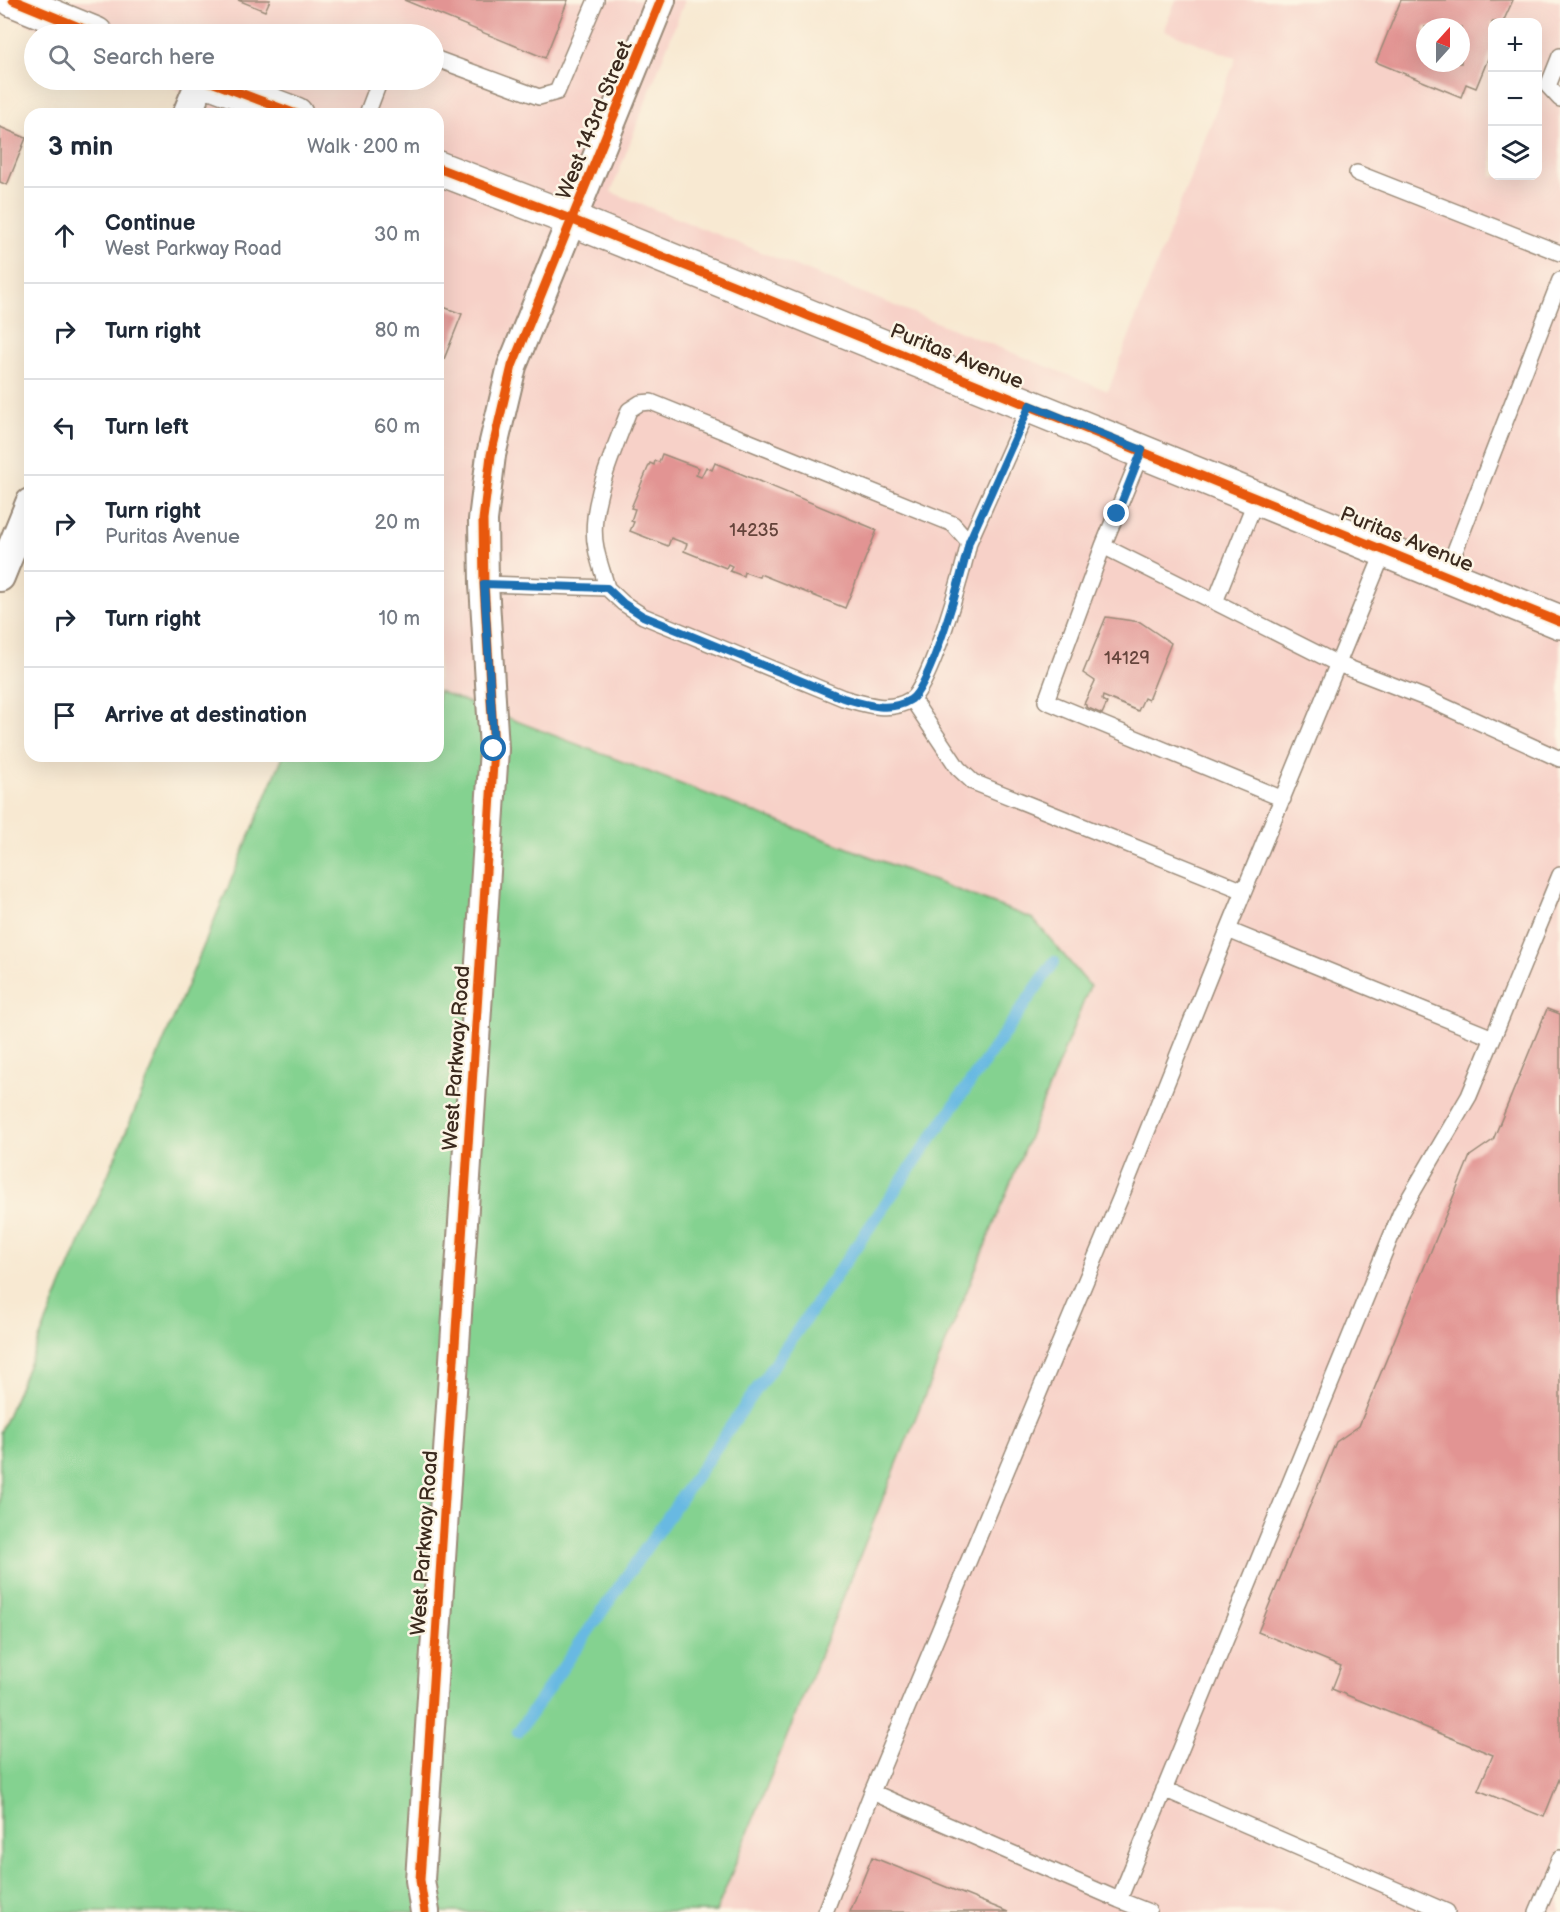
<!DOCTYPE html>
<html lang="en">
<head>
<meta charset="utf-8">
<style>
  :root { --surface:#fff; --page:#f2f2f3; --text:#1f2937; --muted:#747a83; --line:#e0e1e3 }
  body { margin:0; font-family:"Balsamiq Sans",sans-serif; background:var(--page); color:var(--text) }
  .controls { position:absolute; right:18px; top:18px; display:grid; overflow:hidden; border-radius:12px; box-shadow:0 6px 24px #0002 }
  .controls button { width:54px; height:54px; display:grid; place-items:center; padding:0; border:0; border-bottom:2px solid var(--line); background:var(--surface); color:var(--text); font:30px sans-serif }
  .compass { position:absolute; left:1416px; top:18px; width:54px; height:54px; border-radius:50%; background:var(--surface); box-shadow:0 6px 24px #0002; rotate:21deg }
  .stop { position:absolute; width:18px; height:18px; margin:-14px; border:4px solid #1f6fb2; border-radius:50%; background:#fff }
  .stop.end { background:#1f6fb2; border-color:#fff; box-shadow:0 2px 6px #0008 }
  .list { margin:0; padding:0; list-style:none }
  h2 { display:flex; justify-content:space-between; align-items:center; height:78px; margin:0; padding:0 24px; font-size:26px }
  h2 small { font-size:20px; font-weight:400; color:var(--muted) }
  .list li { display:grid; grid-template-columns:39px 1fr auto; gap:18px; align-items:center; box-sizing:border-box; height:96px; padding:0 24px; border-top:2px solid var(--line) }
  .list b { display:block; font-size:22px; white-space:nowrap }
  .list p { margin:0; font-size:20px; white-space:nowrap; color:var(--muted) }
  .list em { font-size:20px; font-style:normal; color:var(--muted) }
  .icon { flex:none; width:33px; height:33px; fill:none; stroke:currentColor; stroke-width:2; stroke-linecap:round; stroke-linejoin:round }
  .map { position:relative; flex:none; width:1560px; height:1912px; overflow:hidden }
  .search { position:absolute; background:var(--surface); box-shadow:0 6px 24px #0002; left:24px; top:24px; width:420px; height:66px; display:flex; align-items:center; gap:15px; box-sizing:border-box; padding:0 21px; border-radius:33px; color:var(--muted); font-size:22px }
  .panel { position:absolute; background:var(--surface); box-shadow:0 6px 24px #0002; left:24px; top:108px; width:420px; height:654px; border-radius:18px }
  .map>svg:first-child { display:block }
</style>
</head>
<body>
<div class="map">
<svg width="1560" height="1912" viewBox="0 0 1560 1912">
  <rect width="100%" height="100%" fill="#fcf5e5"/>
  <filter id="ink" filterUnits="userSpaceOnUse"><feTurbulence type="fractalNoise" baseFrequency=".0167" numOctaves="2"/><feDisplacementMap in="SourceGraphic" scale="12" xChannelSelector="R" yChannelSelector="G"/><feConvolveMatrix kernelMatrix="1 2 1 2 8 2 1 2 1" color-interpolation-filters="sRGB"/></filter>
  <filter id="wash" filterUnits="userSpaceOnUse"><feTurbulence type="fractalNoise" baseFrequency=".008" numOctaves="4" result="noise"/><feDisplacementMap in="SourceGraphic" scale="24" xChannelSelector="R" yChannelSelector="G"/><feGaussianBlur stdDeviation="1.35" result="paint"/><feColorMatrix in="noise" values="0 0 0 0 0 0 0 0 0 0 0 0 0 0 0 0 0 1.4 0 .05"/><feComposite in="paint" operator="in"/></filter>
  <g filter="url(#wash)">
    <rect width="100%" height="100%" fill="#f8e9d2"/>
    <path fill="#f7d1c8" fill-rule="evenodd" d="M0 0H685L611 192 1108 391 1236 58 1164 30 1176 0H1560V1912H716L1090 986 1033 919 438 691V114H207L211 104 155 80H434V34H51L0 13ZM1492 22H1538V176H1492ZM1425 27H1461V63H1425Z"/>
    <path fill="#84d290" stroke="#607e57" stroke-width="1.5" d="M438 691 1033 919 1090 986 716 1912H0V1433L283 756H438Z"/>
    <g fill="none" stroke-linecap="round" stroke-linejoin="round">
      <path stroke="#67b9e2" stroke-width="12" d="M518 1732 1054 962"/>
    </g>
    <g id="blocks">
      <path fill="#e29493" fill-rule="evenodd" d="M238 0H270L265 11Z
        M404 0H568L545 58Z
        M1401 0H1513L1503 22H1492V49L1476 88 1466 84 1461 97 1376 62ZM1425 27H1461V63H1425Z
        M0 127 26 138 7 185 0 182Z
        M438 305 462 314 444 359 438 357Z
        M662 454 699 468 696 475 701 477 706 467 712 470 715 463 877 530 845 608 760 574 759 577 744 572 743 576 730 571 732 566 728 564 726 568 684 551 687 544 671 538 668 546 630 531 634 522 631 521 635 509 631 508 650 463 654 465 655 461 659 462Z
        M1106 617 1140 622 1171 643 1148 700 1144 698 1138 711 1103 696 1102 700 1107 703 1102 714 1086 707V705L1084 704 1095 681 1083 673Z
        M1547 1009 1560 1014V1777L1544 1817 1478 1790 1493 1755 1332 1689 1341 1666 1258 1632 1336 1442 1359 1426 1470 1156 1493 1140Z
        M872 1857 1008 1912H850Z"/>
    </g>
  </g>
  <g filter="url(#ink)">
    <use href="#blocks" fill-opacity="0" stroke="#9a8a78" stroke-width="1.5"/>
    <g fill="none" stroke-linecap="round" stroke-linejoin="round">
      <g stroke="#9a8a78" stroke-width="18">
        <path id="lane" d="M1560 56 1548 86 1560 99
          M434 58 539 97 557 92 596 0
          M367 114 380 80
          M1357 173 1560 253
          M1142 451 1103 546 1046 701 1283 799
          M1257 497 1215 602 1338 664 1428 699 1560 759
          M969 542 1030 405
          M1103 546 1215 602
          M1385 549 1228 930 1122 1194 872 1792 1119 1900 1401 1212 1469 1096 1560 875
          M1446 574 1560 280
          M484 584 607 588 623 603 643 616 843 698C864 704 889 713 910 700 930 689 964 568 969 542L953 524 651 402 640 403 629 410C615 449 587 506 596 548 598 561 604 575 607 588
          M912 699 958 768 973 782 1244 891
          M1228 930 1493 1038
          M1164 1789 1447 1912
          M1119 1900 1149 1912
          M825 1912 872 1792
          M1537 1912 1560 1858"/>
      </g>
      <g stroke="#9a8a78" stroke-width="32">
        <path id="street" d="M187 114 201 80
          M0 577 30 503
          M425 1912 420 1880 494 749 484 584 483 520 491 455 512 366 661 0"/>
      </g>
      <g stroke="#9a8a78" stroke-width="36">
        <path id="secondary" d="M13 0 96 34
          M206 80 296 114
          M438 168 573 220 1560 622"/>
      </g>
      <use href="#lane" stroke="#fff" stroke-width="15"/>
      <use href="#street" stroke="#fff" stroke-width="28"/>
      <use href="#secondary" stroke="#fff" stroke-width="33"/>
      <g stroke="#fcf5e5" stroke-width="13">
        <path id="cycleway" d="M13 0 96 34
          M206 80 296 114
          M438 168 573 220 1560 622
          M425 1912 420 1880 494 749 484 584 483 520 491 455 512 366 661 0"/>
      </g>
      <use href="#cycleway" stroke="#e8590c" stroke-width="9"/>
    </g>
  </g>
  <g fill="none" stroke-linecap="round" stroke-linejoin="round" filter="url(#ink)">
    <path stroke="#1f6fb2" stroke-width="8" d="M494 749 484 584 607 588 623 603 643 616 843 698C864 704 889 713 910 700 930 689 964 568 969 542L1030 405 1142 450 1117 514"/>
  </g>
  <g text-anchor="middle" stroke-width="5" stroke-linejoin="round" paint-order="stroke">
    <g font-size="18" fill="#65443b">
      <text x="754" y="536">14235</text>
      <text x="1127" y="664">14129</text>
    </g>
    <g font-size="21" fill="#3b2a1e" stroke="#fcf5e5">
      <text transform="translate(594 120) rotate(-68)" y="7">West 143rd Street</text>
      <text transform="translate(957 356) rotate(22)" y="7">Puritas Avenue</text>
      <text transform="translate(1407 539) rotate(22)" y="7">Puritas Avenue</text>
      <text transform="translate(456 1058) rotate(-86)" y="7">West Parkway Road</text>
      <text transform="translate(424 1543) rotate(-86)" y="7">West Parkway Road</text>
    </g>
  </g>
</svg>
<div class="controls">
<button>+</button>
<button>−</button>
<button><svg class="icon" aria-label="layers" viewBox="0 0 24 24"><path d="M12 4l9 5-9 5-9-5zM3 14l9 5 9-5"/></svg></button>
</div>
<svg class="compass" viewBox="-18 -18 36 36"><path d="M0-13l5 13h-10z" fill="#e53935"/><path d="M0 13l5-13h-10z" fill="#747a83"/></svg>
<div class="stop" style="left:494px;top:749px"></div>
<div class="stop end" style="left:1117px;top:514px"></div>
<div class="search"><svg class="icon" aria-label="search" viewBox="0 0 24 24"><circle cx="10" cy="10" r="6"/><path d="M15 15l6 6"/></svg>Search here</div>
<section class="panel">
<h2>3 min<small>Walk · 200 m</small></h2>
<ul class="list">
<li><svg class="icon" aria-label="ahead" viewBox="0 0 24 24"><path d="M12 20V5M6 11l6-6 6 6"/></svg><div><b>Continue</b><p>West Parkway Road</p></div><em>30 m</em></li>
<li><svg class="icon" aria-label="right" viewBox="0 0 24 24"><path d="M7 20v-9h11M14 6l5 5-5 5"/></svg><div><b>Turn right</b></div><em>80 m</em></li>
<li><svg class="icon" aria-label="left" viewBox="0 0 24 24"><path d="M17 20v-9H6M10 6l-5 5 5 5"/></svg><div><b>Turn left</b></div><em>60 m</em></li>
<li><svg class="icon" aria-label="right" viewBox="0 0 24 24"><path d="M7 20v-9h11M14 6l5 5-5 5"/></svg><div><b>Turn right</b><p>Puritas Avenue</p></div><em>20 m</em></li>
<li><svg class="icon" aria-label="right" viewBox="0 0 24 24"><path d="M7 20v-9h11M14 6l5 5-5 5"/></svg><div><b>Turn right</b></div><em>10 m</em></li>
<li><svg class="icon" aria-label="arrive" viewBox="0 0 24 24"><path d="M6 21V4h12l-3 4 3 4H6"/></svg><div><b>Arrive at destination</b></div></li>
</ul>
</section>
</div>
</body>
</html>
